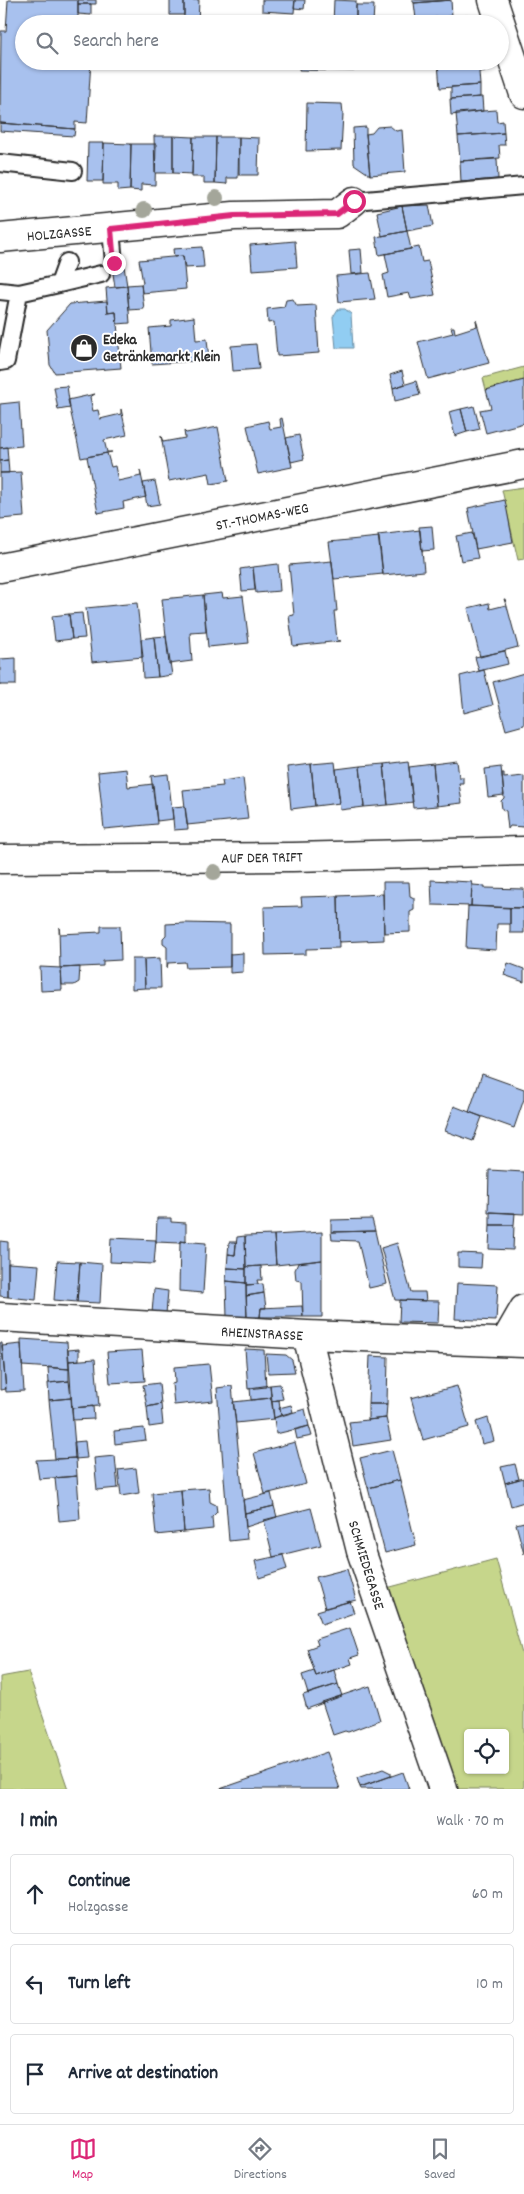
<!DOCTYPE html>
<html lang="en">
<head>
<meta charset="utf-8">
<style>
  :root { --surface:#fff; --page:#f6f6f7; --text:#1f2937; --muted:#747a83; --line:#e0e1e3; --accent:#db2777 }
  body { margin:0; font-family:Dekko,sans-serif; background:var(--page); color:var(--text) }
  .controls { position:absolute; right:15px; bottom:15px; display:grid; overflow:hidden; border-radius:5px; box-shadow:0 1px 4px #0004 }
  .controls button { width:45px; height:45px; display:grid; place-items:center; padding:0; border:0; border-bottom:1px solid var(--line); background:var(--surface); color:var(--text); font:25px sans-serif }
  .stop { position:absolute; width:15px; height:15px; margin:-11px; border:4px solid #db2777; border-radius:50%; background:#fff }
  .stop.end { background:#db2777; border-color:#fff; box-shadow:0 1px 5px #0008 }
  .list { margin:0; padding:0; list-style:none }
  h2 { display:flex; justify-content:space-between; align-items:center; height:65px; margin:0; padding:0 20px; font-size:21px }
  h2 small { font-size:16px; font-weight:400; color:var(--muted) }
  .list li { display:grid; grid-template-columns:32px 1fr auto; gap:15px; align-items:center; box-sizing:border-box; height:80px; margin:0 10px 10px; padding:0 10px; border:1px solid var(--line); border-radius:5px }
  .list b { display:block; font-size:19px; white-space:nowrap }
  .list p { margin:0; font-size:16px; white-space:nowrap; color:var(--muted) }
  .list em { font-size:16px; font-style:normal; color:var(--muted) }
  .icon { flex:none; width:28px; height:28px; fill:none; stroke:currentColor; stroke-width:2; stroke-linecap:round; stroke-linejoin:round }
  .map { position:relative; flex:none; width:524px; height:1789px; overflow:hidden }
  .search { position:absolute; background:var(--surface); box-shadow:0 1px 4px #0004; left:15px; right:15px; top:15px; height:55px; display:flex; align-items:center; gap:12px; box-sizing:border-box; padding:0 18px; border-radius:28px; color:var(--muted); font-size:19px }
  .sheet { height:335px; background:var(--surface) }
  nav { display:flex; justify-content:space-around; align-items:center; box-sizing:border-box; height:70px; border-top:1px solid var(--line); background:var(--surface); font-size:14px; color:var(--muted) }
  nav a { display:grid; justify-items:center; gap:2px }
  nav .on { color:var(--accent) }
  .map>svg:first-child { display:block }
</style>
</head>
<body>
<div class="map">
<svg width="524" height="1789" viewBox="0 0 524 1789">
  <rect width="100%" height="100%" fill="#fff"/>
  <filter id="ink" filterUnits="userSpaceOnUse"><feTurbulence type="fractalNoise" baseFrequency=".02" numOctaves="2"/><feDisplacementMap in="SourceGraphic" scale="10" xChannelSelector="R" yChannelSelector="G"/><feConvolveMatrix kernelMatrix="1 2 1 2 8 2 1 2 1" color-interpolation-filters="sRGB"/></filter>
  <g filter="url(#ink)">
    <path fill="#c6d68b" stroke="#78805b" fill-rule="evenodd" d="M524 367V380L486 390 483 378Z
      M524 487V559L518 560 502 490Z
      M496 1559 524 1661V1789H452L383 1589ZM468 1733H505V1770H468Z
      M28 1672 68 1789H0V1677Z"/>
    <path fill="#91cdf2" stroke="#688ca2" d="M338 309H345L351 314 353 348H336L333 317Z"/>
    <path fill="#a8c1ee" stroke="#2b2b2b" d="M8 0H78V24H24V61H91L87 123 75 122V129L0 123 1 31H6Z
      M78 0H96V4H78Z
      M170 0H184V15H170Z
      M184 0H199L198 24H184Z
      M262 0H295L294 13 262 11Z
      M295 0H305L304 9 294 8Z
      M334 0 356 1V24H333Z
      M412 0H450L414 3Z
      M451 0 452 16 416 19 414 3Z
      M78 4H91V15L78 14Z
      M356 5H374L373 24H356Z
      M471 15 472 24H434V18Z
      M300 61H355L354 71 299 70Z
      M462 61H484L485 71 479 72 480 85 440 88 438 63Z
      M480 85V97L451 99V87Z
      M482 97 483 111 451 115 450 99Z
      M307 103 342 104 343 114 341 150 306 151Z
      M496 110 497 122 503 121 504 133 458 136 456 113Z
      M0 123 75 129 74 136 0 131Z
      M390 126 396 131 402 130 405 172 370 175 366 134 372 133 377 127Z
      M366 127V134L370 175 354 164 353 128Z
      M504 133 505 145H499L500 158 460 161 458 136Z
      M154 136H173V173H155Z
      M173 136 193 137 192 174 173 173Z
      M193 137H216L215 183H204V177H192Z
      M216 137H239L238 178H227V184L215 183Z
      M239 137 259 138 258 175H239Z
      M88 143H104L103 181H87Z
      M104 143 131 144 130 190 118 191V184H103Z
      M131 144H156L155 185 141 184V191L130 190Z
      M497 159 498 179 461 182 460 161Z
      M429 205 433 226 407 231 402 206Z
      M402 206 407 231 382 236 377 212Z
      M407 231 411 249 379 255 376 237Z
      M295 241 297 267 252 270 250 245Z
      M202 247 204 267 185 268 183 256 174 257 173 249Z
      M419 247 422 262 428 261 435 295 411 299 409 293 387 297 383 275 389 273 385 254Z
      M361 249 363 273 351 274 349 250Z
      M183 256 186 289 142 293 141 284 143 283 139 260Z
      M124 266 127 286 115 287 112 267Z
      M370 273 375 299 339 302 336 276Z
      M141 284 144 309 129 310 127 285Z
      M127 286 130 323 117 324 116 312 108 313 106 288Z
      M293 299 297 306 316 305 319 353 277 356 274 322 268 323 267 309 284 307 286 300Z
      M107 301 108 313 116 312 121 368 55 373 50 365 47 330 70 304Z
      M194 317 196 340 207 339 209 360 152 364 149 328 171 326V320Z
      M476 320 489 363 428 379 418 342 453 333 451 327H454L455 333 477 326Z
      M256 344 259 369 233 371 231 346Z
      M402 371 405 384 393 388 390 375Z
      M524 380V423L486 433 480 410 491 408 486 390Z
      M416 381 420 395 395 401 393 388Z
      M67 386 70 408 58 410 54 387Z
      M95 394 90 397 93 411 98 410 100 419 121 414V409L127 435 104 440 107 452H112L81 458 68 400Z
      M19 402 22 446 0 448V404Z
      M474 406 480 429 467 432 461 409Z
      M461 409 467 432 455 436 449 412Z
      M282 418 292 467 258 474 247 426 268 421 270 429 281 427 280 419Z
      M218 427 228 481 211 484 209 473 169 481 161 436 163 442 185 438 184 431 186 433Z
      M299 435 304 459 291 462 286 438Z
      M7 447 8 460 0 461V448Z
      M107 453 111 467 115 466 118 481 141 476 140 470 146 497 123 502 124 508 98 513 87 457Z
      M8 460 9 473H0V461Z
      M21 472 24 517 0 519V473Z
      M155 481 160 504 147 506 143 483Z
      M505 500 513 542 476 549 468 508Z
      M432 526 434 550 422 551 419 527Z
      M420 530 424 571 383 575 378 535Z
      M472 533 478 558 461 561 456 536Z
      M379 537 383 574 334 579 329 542Z
      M332 561 337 611H334L337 640 341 641 293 646 289 616 294 615 289 565Z
      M278 564 280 591 256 593 253 567Z
      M253 567 255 590 242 591 240 569Z
      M222 593 223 598 243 596 249 643 208 647 203 595Z
      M203 595 206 632 190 633 192 661 169 664 162 599Z
      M504 599H505L518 647 480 657 468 608 489 603 490 609 506 605Z
      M137 603 143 657 92 662 86 608Z
      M82 613 85 638 72 639 69 614Z
      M69 614 72 639 55 641 52 616Z
      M166 636 172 675 158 677 154 637Z
      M154 637 158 677 143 678 141 639Z
      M505 651 508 664 479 671 475 657Z
      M16 658V685H0V659Z
      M484 670 493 705 464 713 460 676Z
      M524 673V725L506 730 493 682Z
      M408 761 413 802 388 805 384 764Z
      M457 761 459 777H463V783H459L462 803 437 806 433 764Z
      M335 762 340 803 315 806 311 764Z
      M311 764 315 806 291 809 287 767Z
      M384 764 388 805 364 807 360 766Z
      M433 764 437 806 413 808 409 767Z
      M360 766 364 807 340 810 336 769Z
      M501 767 504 795 488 797 485 769Z
      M126 769 128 787 153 784 157 824 104 829 98 772Z
      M502 773H504V778L524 776V827L510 826 508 829 506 811 502 809 501 801 504 798Z
      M168 774 173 819 157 821 151 776Z
      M243 778 248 819 187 825 183 790 223 786 222 781Z
      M185 806 188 829 174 830 172 807Z
      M431 880 472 882 471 906 432 905Z
      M383 882H409L410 896 414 898V910L410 912V932L384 933Z
      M472 882 473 885 485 886V888L524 889V908L471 906Z
      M383 894 384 940 339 942 338 896Z
      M338 896 339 948 306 949V954L265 955 264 907 302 906 301 897Z
      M468 906 510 908V924H497L496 950 466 948Z
      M510 908H524V933H510Z
      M185 923 230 924V967L186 968 185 962 168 963 167 968V947L163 944V938L166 935V924Z
      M101 926H120L121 960 103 961V966L60 968 59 927 60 934 101 932Z
      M243 953V972L230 973V954Z
      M160 958 161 988H145L144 959Z
      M132 959H144L145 988 132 989Z
      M508 963 524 969V982L504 975Z
      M40 967 61 968 62 990 41 991Z
      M80 967 79 982 74 985H62L61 968Z
      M482 1074 524 1089V1099L514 1128 469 1112Z
      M454 1106 482 1117 473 1141 445 1131Z
      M489 1170 524 1172V1214L488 1212Z
      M490 1212 515 1213 514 1225H490Z
      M157 1218H171V1222L186 1223V1242L180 1241V1243L156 1242Z
      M372 1219 375 1231 331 1232V1220Z
      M490 1225H514L513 1250 489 1249Z
      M375 1231 387 1284 369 1288 358 1241 332 1240 331 1232Z
      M322 1232V1260L276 1265 274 1235Z
      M274 1235 276 1265 246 1267 245 1236Z
      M245 1236 246 1269 227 1268 228 1254 235 1255 237 1237Z
      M111 1238 156 1240 154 1264 110 1262Z
      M0 1241 8 1242V1297L0 1296Z
      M180 1241 206 1243 203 1293 179 1291Z
      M229 1242H236L235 1255 228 1254Z
      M397 1243 411 1292H425L426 1301 395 1300 381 1248Z
      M458 1253 482 1254 481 1268 458 1267Z
      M322 1260V1317H303L302 1281 296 1280 295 1270 298 1263Z
      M57 1261 80 1262 77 1302 54 1300Z
      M80 1262 102 1264 100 1303 77 1302Z
      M8 1263 39 1265 36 1300 8 1297Z
      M261 1266 262 1280H257L258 1284 246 1285V1267Z
      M227 1268 246 1269V1283L226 1281Z
      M226 1281 246 1283 247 1318H227Z
      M457 1283 498 1285 496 1321 455 1319Z
      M263 1284 264 1293 246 1296V1285Z
      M154 1289 168 1291 166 1314 152 1313Z
      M264 1293 266 1308H261L260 1317 247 1318 246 1296Z
      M400 1300 439 1301 438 1323 399 1322Z
      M302 1306 303 1317H260L261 1308Z
      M21 1339 67 1342 69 1369 22 1366Z
      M0 1343H2L6 1389 0 1390Z
      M21 1344 24 1391 6 1392 2 1346Z
      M79 1349V1360L69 1361 68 1350Z
      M245 1349 264 1350 266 1387 248 1389Z
      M142 1350 145 1381 110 1383 107 1352Z
      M266 1354 286 1355 292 1360 295 1372 268 1373Z
      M370 1356 388 1357 387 1404H368Z
      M95 1359 99 1406 72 1408 69 1361Z
      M209 1364 213 1401 174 1405 172 1384 175 1383 174 1367Z
      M48 1367 69 1369V1381L49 1383Z
      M69 1381 71 1398 49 1400 48 1383Z
      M159 1383 161 1404 147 1407 143 1385Z
      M280 1384 283 1399 272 1401 270 1385Z
      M270 1385 271 1398 251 1400 250 1388Z
      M232 1386 247 1539 229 1541 217 1388Z
      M457 1386 469 1427 423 1440 411 1398Z
      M71 1398 76 1458 55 1459 49 1400Z
      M271 1398 274 1419 236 1423 233 1402Z
      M279 1400 281 1415 274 1418 272 1401Z
      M161 1404 163 1425 149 1427 147 1407Z
      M368 1404H387L386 1418 368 1420Z
      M291 1405 293 1412 281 1415 279 1408Z
      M93 1406 94 1419 73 1420 72 1408Z
      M305 1409 309 1426 276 1434 274 1418Z
      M386 1418 391 1440 353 1446 349 1422Z
      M488 1418 494 1441 482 1444 476 1422Z
      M309 1426 312 1436 297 1439 295 1430Z
      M144 1428 146 1440 115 1444 114 1431Z
      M85 1441 87 1458 75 1459 74 1442Z
      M295 1442 306 1484 265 1494 254 1453Z
      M392 1450 400 1480 368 1488 360 1458Z
      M115 1456 118 1488 97 1490 94 1458Z
      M76 1458 77 1476 39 1479 36 1460Z
      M515 1464 519 1479 505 1483 501 1467Z
      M136 1468 139 1493 121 1496 118 1470Z
      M77 1476 80 1519 59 1521 55 1478Z
      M524 1478V1502L511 1506 505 1483Z
      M400 1480 416 1545 385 1553 368 1488Z
      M209 1488 210 1502 216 1505 217 1512 212 1517 213 1529 184 1532 181 1490Z
      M181 1490 184 1532 156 1535 152 1493Z
      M271 1493 274 1506 245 1513 243 1500Z
      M274 1506 277 1517 246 1527 245 1513Z
      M311 1508 321 1545 273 1557 264 1520Z
      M524 1522V1554L516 1524Z
      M283 1555 287 1569 259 1578 255 1561Z
      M347 1569 356 1600 325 1608 316 1577Z
      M350 1601 354 1613 322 1624 317 1611Z
      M350 1628 359 1655 350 1658 352 1664 316 1676 307 1649 318 1645 316 1639Z
      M334 1670 338 1684 308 1694 302 1675 314 1671 316 1676Z
      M338 1684 342 1696 307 1709 303 1695Z
      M370 1686 380 1720 348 1732 345 1731 333 1735 322 1702Z
      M327 1752 340 1789H220Z
      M383 1769 391 1773V1776L360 1787 357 1778Z
      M403 1772 409 1789H361L360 1787Z"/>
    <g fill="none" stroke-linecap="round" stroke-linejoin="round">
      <g stroke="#2b2b2b" stroke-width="20">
        <path id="service" d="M0 163 73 171
          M354 201 524 186
          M111 229 114 263
          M59 284 101 274
          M0 291 19 293 59 284 67 262
          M0 362 6 361 19 293"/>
      </g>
      <g stroke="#2b2b2b" stroke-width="31">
        <path id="minor" d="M493 0 524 94
          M0 238 234 216 337 214 354 201
          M0 568 524 464
          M0 859 293 857 524 851
          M0 1317 307 1335 524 1343
          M307 1335 361 1551 443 1789
          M505 1342 524 1309"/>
      </g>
      <use href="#service" stroke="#fff" stroke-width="16"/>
      <use href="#minor" stroke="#fff" stroke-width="28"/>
    </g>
    <g fill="#a4a69a">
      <circle cx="216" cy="198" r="8"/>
      <circle cx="144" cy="210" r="8"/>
      <circle cx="214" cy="872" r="8"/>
    </g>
  </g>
  <g fill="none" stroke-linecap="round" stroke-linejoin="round" filter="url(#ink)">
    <path stroke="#db2777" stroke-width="6" d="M114 263 111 229 234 216 337 214 354 201"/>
  </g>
  <defs>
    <g id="shop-disc" transform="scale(1.4375)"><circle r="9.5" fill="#2b2b2b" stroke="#fff"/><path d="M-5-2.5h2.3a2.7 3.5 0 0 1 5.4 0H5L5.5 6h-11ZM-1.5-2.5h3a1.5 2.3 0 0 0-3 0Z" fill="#fff"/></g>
  </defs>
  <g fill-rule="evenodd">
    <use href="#shop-disc" x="84" y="348"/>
  </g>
  <g text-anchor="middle" stroke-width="4" stroke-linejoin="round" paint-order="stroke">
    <g font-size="15" fill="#2b2b2b" stroke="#fff">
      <text transform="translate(59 233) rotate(-5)" y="5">HOLZGASSE</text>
      <text transform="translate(262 516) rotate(-11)" y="5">ST.-THOMAS-WEG</text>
      <text transform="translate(262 857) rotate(-1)" y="5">AUF DER TRIFT</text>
      <text transform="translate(262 1333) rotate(3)" y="5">RHEINSTRASSE</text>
      <text transform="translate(367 1565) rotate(73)" y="5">SCHMIEDEGASSE</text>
    </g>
    <g font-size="15" font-weight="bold" fill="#2b2b2b" stroke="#fff" text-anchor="start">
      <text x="103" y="344">Edeka<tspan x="103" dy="17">Getränkemarkt Klein</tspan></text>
    </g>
  </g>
</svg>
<div class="controls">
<button><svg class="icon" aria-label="locate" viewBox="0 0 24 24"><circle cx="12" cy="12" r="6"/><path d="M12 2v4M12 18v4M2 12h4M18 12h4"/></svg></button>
</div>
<div class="stop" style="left:354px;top:201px"></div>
<div class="stop end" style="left:114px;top:263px"></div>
<div class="search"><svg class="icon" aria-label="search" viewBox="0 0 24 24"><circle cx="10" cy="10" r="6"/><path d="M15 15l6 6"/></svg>Search here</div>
</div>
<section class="sheet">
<h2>1 min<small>Walk · 70 m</small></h2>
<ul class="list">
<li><svg class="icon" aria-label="ahead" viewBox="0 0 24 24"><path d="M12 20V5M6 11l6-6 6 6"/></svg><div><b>Continue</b><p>Holzgasse</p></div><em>60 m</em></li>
<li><svg class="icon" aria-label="left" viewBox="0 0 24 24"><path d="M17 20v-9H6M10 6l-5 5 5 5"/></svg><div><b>Turn left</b></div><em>10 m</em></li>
<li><svg class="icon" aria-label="arrive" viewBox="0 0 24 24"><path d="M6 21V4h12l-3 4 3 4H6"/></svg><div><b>Arrive at destination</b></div></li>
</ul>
</section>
<nav>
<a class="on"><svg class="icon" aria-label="map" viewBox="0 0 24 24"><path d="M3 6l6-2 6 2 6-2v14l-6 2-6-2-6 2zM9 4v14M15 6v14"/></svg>Map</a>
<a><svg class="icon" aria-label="directions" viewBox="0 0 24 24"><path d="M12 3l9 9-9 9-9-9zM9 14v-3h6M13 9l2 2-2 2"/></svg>Directions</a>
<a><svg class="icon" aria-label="saved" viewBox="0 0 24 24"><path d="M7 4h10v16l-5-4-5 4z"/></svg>Saved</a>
</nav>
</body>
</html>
